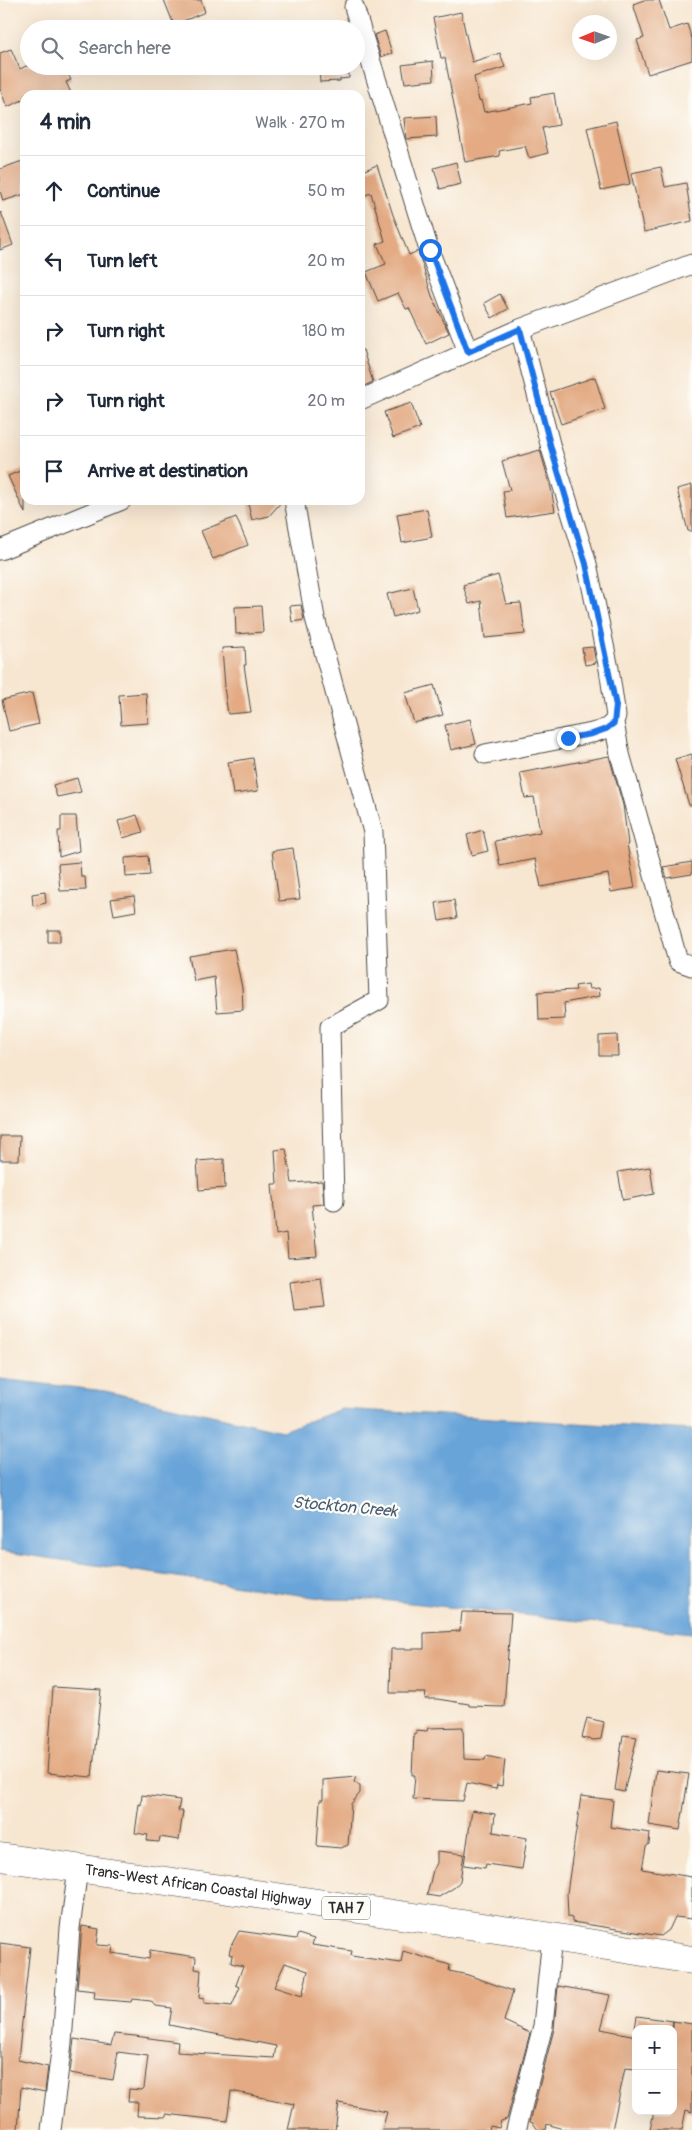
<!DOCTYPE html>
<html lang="en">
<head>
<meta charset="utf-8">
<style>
  :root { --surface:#fff; --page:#f6f6f7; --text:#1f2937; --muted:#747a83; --line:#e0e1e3 }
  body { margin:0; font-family:Pangolin,sans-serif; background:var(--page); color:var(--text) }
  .controls { position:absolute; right:15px; bottom:15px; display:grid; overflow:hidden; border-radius:10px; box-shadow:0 5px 20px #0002 }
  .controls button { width:45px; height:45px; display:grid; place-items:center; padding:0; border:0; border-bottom:1px solid var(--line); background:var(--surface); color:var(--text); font:25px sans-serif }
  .compass { position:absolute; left:572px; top:15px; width:45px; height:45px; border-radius:50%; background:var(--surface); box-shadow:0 5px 20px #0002; rotate:268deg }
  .stop { position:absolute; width:15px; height:15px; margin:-11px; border:4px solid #1a73e8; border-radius:50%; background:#fff }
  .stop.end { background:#1a73e8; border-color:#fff; box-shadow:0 1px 5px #0008 }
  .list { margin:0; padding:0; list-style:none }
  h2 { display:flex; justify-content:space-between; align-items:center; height:65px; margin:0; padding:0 20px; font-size:21px }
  h2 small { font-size:16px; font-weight:400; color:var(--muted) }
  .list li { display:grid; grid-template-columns:32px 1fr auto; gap:15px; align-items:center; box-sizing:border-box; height:70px; padding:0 20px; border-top:1px solid var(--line) }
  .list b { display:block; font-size:19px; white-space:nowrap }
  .list em { font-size:16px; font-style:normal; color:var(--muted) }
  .icon { flex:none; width:28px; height:28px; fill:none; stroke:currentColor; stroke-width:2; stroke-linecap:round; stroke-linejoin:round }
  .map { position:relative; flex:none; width:692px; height:2130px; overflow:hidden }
  .search { position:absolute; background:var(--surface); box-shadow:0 5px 20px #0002; left:20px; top:20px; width:345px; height:55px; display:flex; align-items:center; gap:12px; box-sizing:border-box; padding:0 18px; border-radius:28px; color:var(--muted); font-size:19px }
  .panel { position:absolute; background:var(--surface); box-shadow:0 5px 20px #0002; left:20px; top:90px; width:345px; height:415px; border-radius:15px }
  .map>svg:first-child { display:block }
</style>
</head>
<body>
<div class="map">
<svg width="692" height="2130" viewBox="0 0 692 2130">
  <rect width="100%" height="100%" fill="#fdfcf7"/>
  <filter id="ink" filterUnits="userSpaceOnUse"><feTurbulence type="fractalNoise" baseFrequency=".02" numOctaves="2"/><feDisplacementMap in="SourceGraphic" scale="10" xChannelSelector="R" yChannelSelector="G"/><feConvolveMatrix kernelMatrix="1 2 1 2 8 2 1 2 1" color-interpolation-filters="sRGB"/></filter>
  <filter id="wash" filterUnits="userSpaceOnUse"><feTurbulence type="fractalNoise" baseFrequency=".0096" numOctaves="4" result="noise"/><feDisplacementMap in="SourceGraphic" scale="20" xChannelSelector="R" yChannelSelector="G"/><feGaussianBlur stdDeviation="1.12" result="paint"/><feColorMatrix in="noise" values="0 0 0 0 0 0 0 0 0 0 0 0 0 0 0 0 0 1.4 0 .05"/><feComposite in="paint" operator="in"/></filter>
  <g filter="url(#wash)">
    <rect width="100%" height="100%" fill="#f7e6d0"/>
    <path fill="#69a4d9" stroke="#4a6882" d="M0 1379 105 1391 282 1431 341 1409 692 1430V1633L382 1600 327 1599 0 1551Z"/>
    <g id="blocks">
      <path fill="#e3aa83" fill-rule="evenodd" d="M164 0H201L205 12 174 25Z
        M644 0H659L669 30 687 24 692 39V60L648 74 637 40 644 38 633 4Z
        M461 12 472 62 500 53 505 67 474 77 479 101 481 100 484 112 532 103 531 97 554 93 559 125 542 128 548 153 529 158 525 146 499 151 500 156 465 162 445 58H441L433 18Z
        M385 31 392 53 381 57 374 35Z
        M11 49 20 69 26 66H64L71 80 66 82 72 95H25V99L7 107 0 89V53Z
        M433 61 434 80 405 83 402 65Z
        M319 66H348L349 78 340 79V81L320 82Z
        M436 116 437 137 406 139 404 118Z
        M616 121 630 184 601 190 587 128Z
        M25 160V194L3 201 0 191V169Z
        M456 162 461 184 440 189 434 168Z
        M377 165 393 215 409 255 418 251 432 296 449 333 426 344 409 308 406 309 398 293 378 301 366 272 386 264 377 244 385 241 371 193 360 197V172Z
        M661 167 665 187 686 183 692 221 644 232 631 173Z
        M1 212 13 245 0 250V213Z
        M500 294 508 309 492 318 484 303Z
        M360 350H363L373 382 360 388Z
        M595 377 605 409 561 424 550 392Z
        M411 403 420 428 393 438 384 412Z
        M540 450 551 488 555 511 507 518 503 491 510 490 502 461Z
        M25 469V513L8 476Z
        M692 485V531H688L677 489Z
        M247 500H283L269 516 252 520Z
        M427 509 432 537 402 543 397 514Z
        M236 517 248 545 213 559 201 531Z
        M498 575 506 604 521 603 525 634 485 638 481 601 469 604 463 585Z
        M413 588 418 610 393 617 387 594Z
        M301 605 304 620 292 622 290 606Z
        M261 606 263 632 236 634 235 607Z
        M245 647 246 665H244L251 712 228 714 224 687H225L222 648Z
        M593 647 596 663 585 665 582 648Z
        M434 685 443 715 414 723 405 693Z
        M32 693 39 724 9 731 2 700Z
        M146 693 148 723 121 725 119 695Z
        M470 719 476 744 451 750 445 725Z
        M692 754V805H689L675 759Z
        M609 756 623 805 628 844H627L635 888 611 892 608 874 541 887 535 859 500 866 495 841 540 832 534 797 525 798 520 773Z
        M253 758 258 791 233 794 228 762Z
        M77 778 81 792 57 797 53 785Z
        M137 815 143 832 123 838 118 821Z
        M61 816H76L79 851 59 857 58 831H61Z
        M483 830 488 851 472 855 467 835Z
        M293 848 300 899 279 901 272 851Z
        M148 856 150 875 126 877 125 858Z
        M80 862 81 877H85L86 890 60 891 58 864Z
        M692 862V874L667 878 663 867Z
        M45 892 46 903 33 906 32 894Z
        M134 896 136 911 114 915 111 899Z
        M454 900 457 918 439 921 436 903Z
        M48 930H60V942H48Z
        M234 949 242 988 243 1010 217 1012 214 977 194 981 189 956Z
        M588 984 589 989 599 988 600 996 564 1003 565 1019 539 1020 538 992 576 990 575 986Z
        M617 1035 618 1056H599V1036Z
        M0 1136H20L19 1160H0Z
        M286 1149 292 1183 322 1181 324 1204 312 1205 317 1256 288 1258 286 1233 276 1235 272 1184H277L275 1150Z
        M224 1159 225 1188 199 1190 197 1161Z
        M650 1167 654 1194 623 1200 618 1172Z
        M321 1278 325 1307 294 1310 290 1282Z
        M462 1612 511 1613 504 1707 469 1706V1704L437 1699H425L426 1693H390L391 1649H424V1633L460 1631Z
        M53 1687 101 1690 92 1777 47 1773Z
        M587 1718 604 1722 601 1739 594 1740 582 1738Z
        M463 1727 464 1759 485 1760 486 1756 505 1760 502 1786 497 1785 496 1789 467 1783 463 1801 413 1799 415 1775H412L414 1733 416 1734V1730L427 1731 428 1728Z
        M623 1735 637 1737 624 1792 615 1790Z
        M656 1770 689 1774 680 1830 649 1825Z
        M356 1777 354 1782 360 1786V1793L351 1804 348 1845 341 1848 317 1846 320 1800H323V1780Z
        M142 1795 180 1800 178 1811H183L179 1840 160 1837 159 1842 147 1841 148 1835 135 1833 139 1804 141 1805Z
        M581 1796 613 1800 610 1827 650 1833 649 1844 646 1847 642 1869 692 1877V1919L675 1917 669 1930 661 1936 572 1922V1918L568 1917 567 1893Z
        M472 1810 495 1814 493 1832 527 1838 522 1869 486 1864 485 1868 464 1865Z
        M437 1851 464 1854 460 1881 455 1887 439 1897 427 1895 433 1870 437 1863Z
        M82 1926 99 1929 97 1945 113 1946 112 1953 149 1959 150 1950 196 1957 195 1969 201 1970 199 1998 204 1999V2003L232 2006 240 1987 236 1985 243 1966 231 1963 232 1955 229 1954 231 1946 239 1931 296 1939 298 1934 314 1939 312 1945 352 1951 351 1956 401 1963 403 1951 450 1965 449 1971 468 1975 513 1991 504 2021 530 2033 507 2119 501 2121 499 2128 490 2126 489 2130H382L387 2112 339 2103 335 2130H288L294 2104 231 2091 227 2121 166 2114V2117L137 2116 138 2102H128L129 2089 142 2090 144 2088 148 2056 118 2052 113 2080 70 2073 74 2039 111 2045 114 2034 135 2036 178 2042 177 2052 274 2058 276 2046 169 2025 172 2008 155 2006 151 2001 132 1999 131 2002 94 1999 95 1991 77 1989ZM285 1963 308 1971 302 1996 274 1987Z
        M0 1943 30 1947 18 2060 48 2067 45 2092 21 2087 18 2130H0Z
        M558 1986 610 1995 601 2029 636 2036V2069L625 2068 612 2130H566L547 2124 546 2130H538L533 2123 530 2122 554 2029Z
        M637 2016 673 2021 672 2029H635Z
        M673 2021 692 2024V2112L686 2110 682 2130H650L654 2111H673Z"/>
    </g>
  </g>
  <g filter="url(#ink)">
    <use href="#blocks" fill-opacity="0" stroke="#4a4744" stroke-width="1"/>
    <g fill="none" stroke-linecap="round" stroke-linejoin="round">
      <g stroke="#4a4744" stroke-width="21">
        <path id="minor" d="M354 7 429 250 468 352
          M360 400 520 329 692 264
          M294 500 315 618 373 832 379 1000 330 1027 334 1201
          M0 550 122 500
          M614 723 620 754 678 961 692 966
          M485 754 592 733C603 730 613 728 616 716L609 669 587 564 551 448 520 329
          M51 2130 62 2043 70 1928 78 1869
          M516 2130 543 2026 552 1937"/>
      </g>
      <g stroke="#4a4744" stroke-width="29">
        <g id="trunk">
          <path id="s1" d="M0 1857 552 1937 692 1960"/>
        </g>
      </g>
      <use href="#minor" stroke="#fff" stroke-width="19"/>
      <use href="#trunk" stroke="#fff" stroke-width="28"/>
    </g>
  </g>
  <g fill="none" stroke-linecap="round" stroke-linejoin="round" filter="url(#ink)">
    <path stroke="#1a73e8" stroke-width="6" d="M430 250 468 352 520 329 551 448 586 564 616 706 614 723 606 729 592 734 568 738"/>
  </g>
  <g text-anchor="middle" stroke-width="4.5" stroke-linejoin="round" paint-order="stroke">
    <rect fill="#fdfcf7" stroke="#6a6a68" stroke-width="1" x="322" y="1896.5" width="48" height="23" rx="4"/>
    <g font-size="14" font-weight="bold" fill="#2b2b2b">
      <text x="346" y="1913">TAH 7</text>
    </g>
    <g font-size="15" fill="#2b2b2b" stroke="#fdfcf7">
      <text dy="5" stroke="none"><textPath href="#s1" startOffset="200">Trans-West African Coastal Highway</textPath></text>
    </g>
    <g font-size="16" font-style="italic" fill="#445b71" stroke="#fdfcf7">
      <text transform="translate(345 1506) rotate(5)" y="6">Stockton Creek</text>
    </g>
  </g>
</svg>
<div class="controls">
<button>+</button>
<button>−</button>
</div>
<svg class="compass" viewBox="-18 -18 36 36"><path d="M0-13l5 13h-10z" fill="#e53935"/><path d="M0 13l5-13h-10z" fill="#747a83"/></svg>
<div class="stop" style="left:430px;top:250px"></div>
<div class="stop end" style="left:568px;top:738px"></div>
<div class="search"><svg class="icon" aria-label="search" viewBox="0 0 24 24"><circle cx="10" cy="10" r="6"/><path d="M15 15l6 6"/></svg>Search here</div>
<section class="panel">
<h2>4 min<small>Walk · 270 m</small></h2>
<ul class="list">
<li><svg class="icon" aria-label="ahead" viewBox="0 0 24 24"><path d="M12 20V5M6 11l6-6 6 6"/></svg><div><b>Continue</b></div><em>50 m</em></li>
<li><svg class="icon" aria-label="left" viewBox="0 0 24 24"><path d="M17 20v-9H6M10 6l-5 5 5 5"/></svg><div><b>Turn left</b></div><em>20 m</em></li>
<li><svg class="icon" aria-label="right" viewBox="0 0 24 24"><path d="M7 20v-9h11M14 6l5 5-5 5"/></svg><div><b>Turn right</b></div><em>180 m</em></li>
<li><svg class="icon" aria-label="right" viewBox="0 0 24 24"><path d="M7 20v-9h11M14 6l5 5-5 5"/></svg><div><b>Turn right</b></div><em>20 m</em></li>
<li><svg class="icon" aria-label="arrive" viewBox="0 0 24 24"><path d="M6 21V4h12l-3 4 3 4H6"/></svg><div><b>Arrive at destination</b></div></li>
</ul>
</section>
</div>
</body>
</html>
